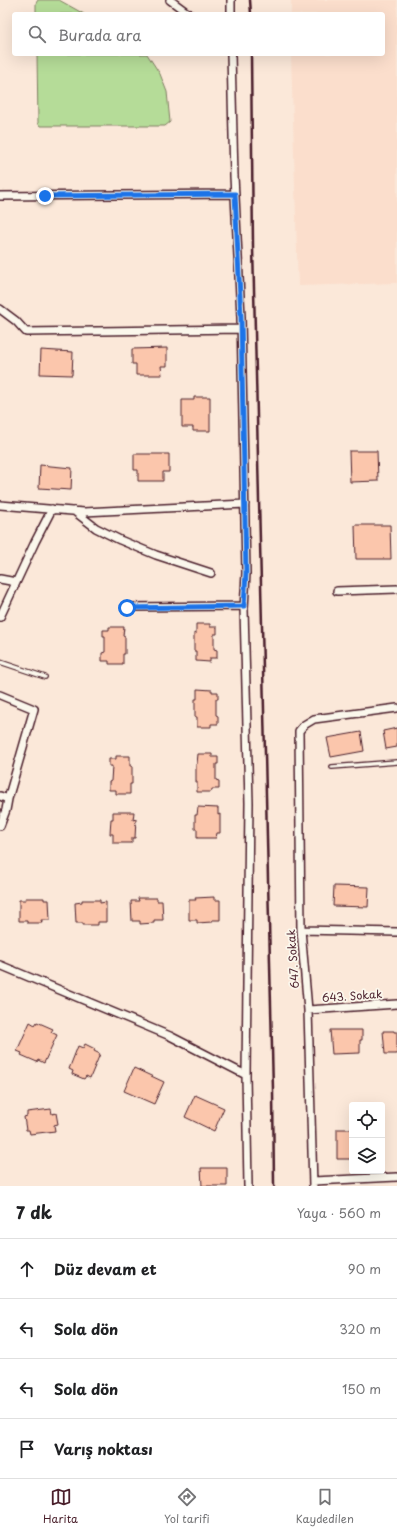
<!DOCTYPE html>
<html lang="tr">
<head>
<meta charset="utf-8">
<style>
  :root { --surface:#fff; --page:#f6f6f6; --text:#202124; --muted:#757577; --line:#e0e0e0; --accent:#4a1f2b }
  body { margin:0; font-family:"Playpen Sans",sans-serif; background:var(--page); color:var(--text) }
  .controls { position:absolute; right:12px; bottom:12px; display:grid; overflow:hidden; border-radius:4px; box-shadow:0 4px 16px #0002 }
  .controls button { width:36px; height:36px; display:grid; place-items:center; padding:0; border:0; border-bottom:1px solid var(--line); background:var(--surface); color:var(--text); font:20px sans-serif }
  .stop { position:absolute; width:12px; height:12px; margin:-9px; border:3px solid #1a73e8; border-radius:50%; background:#fff }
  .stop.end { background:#1a73e8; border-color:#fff; box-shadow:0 1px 4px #0008 }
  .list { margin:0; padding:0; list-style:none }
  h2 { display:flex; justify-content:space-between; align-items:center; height:52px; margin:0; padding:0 16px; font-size:17px }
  h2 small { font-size:13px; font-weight:400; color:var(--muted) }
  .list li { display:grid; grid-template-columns:26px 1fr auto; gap:12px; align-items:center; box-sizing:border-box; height:60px; padding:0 16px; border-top:1px solid var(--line) }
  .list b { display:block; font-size:15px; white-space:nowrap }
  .list em { font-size:13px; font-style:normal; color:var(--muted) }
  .icon { flex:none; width:22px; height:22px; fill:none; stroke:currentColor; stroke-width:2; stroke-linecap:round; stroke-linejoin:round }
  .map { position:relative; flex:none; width:397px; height:1186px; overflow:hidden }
  .search { position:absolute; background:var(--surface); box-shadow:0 4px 16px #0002; left:12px; right:12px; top:12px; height:44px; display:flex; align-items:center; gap:10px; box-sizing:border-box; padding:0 14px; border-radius:4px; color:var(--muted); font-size:15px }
  .sheet { height:292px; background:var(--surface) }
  nav { display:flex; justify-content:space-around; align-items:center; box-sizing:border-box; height:56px; border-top:1px solid var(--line); background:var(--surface); font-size:11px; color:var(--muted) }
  nav a { display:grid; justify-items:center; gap:2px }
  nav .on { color:var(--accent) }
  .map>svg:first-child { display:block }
</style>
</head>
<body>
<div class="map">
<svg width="397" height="1186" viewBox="0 0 397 1186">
  <rect width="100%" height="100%" fill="#fbe8d9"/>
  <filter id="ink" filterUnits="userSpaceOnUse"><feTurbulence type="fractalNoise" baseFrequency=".025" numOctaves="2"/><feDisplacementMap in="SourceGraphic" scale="8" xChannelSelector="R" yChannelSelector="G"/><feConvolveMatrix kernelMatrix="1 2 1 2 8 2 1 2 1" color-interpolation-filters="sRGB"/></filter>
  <g filter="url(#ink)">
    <path fill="#fbdecc" d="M291 0H397V283L298 286 291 54H383V14H291Z"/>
    <path fill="#b5dc98" stroke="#807e62" d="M38 0H59L84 14H36V3Z
      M37 54H147L160 74 167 92 170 122 165 126H40L38 123Z"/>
    <path fill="#fbc6ac" stroke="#4a1f2b" d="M167 348V366H161L162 375H136V364H132V349Z
      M41 350 73 352 72 375 40 374Z
      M194 397H210V431H193V427H182V400H194Z
      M349 451H377L378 481 350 482Z
      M134 454H169V472H163V481H138V470H134Z
      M40 465 72 468 71 490 39 488Z
      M355 525H390L391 559H356Z
      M196 624H210V627H217V634H214V649L217 650V658H210V662L196 661V651H194V633L196 634Z
      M109 627H124L123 636 125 637V654H123V664H109V661H102V653L105 652V636H103V630H109Z
      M197 689 212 690V692H218V699H216V715L218 716V724H211V727H197V717H195V699H197Z
      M397 728V747L386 749 383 731Z
      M361 732 364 751 331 757 327 738Z
      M198 754H212V757H218V764H216V780L219 781V789H212L211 792H197V782H196V764H197Z
      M116 756H130V766H132V784H130V794H116V790H109V782L111 781 112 766H109V759H116Z
      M198 807 218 808V815L220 814V833H217L216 838H197V829H195V815H197Z
      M113 812H134L133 820 136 819 135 838H132V843H113V834H110L111 819H113Z
      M334 886 369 887 368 907 333 906Z
      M214 897V900H220V920H212V922L197 923V920H189V900H196L195 898Z
      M25 898H44V900H49L50 920H41L42 923H27V921H19V900H26Z
      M138 898H157V901H162L163 920H154V923L140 924V921H132L131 901H139Z
      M82 900H100V903L106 902V922H98V925H83V923H76L75 903 82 902Z
      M30 1022 35 1025 37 1022 53 1029 51 1032 57 1035 44 1063 38 1060 37 1062 21 1055 22 1053 17 1051Z
      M330 1030H362V1040H360V1053L332 1054Z
      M383 1031H394V1032H397V1054H385Z
      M85 1044 95 1049 94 1051 100 1054 90 1078 86 1076 84 1079 72 1074 73 1071 69 1069 78 1046 83 1048Z
      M134 1068 164 1082 154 1104 124 1091Z
      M195 1095 224 1108 214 1131 185 1117Z
      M51 1109 52 1114 56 1113 58 1124 54 1125 55 1131 30 1134 29 1130H26L24 1117 27 1116V1112Z
      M337 1129H352V1159H337Z
      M201 1168H227V1186H202Z"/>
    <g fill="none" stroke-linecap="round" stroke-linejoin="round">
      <g stroke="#4a1f2b" stroke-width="6">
        <path id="lane" d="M0 662 45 677
          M332 767 397 762"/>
      </g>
      <g stroke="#4a1f2b" stroke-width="10">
        <path id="street" d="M170 0 189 14
          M231 0V14
          M231 54 234 176 241 317 246 573 244 609 249 803 246 1075 248 1186
          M0 196 235 194
          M0 309 16 321 26 332 241 329
          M0 505 84 512 245 504
          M74 511 96 528 120 540 156 555 211 573
          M0 579 16 582
          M337 591 397 589
          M127 607 244 606
          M0 617 35 542 52 509
          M0 695 34 709 8 799 6 810 0 826
          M0 796 8 799
          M301 930 397 932
          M0 965 170 1036 246 1075
          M308 1010 397 1004
          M313 1181 397 1177
          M313 1186 308 1010 301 930 299 731 304 725 314 719 397 708"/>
      </g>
      <use href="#lane" stroke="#fbf7ec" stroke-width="3.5"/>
      <use href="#street" stroke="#fbf7ec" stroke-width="7"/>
      <path stroke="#4a1f2b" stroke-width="2.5" d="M250 0 251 14
        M251 54 253 247 273 1090 274 1186"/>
    </g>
  </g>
  <g fill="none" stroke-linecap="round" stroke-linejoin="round" filter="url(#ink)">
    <path stroke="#1a73e8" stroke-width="5" d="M45 196 235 194 241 317 246 573 244 606 127 608"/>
  </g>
  <g text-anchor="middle" stroke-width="3.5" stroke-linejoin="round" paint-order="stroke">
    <g font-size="11" fill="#4a1f2b" stroke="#fbf7ec">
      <text transform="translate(293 959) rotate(-94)" y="4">647. Sokak</text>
      <text transform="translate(352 996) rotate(-4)" y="4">643. Sokak</text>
    </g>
  </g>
</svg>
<div class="controls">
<button><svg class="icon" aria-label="locate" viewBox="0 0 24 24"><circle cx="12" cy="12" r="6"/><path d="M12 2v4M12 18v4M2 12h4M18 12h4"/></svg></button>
<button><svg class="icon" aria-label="layers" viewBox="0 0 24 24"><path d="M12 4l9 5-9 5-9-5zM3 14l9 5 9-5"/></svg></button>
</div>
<div class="stop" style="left:127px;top:608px"></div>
<div class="stop end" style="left:45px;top:196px"></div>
<div class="search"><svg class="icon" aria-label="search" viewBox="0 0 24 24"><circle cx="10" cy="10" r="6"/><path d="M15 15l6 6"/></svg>Burada ara</div>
</div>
<section class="sheet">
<h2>7 dk<small>Yaya · 560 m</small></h2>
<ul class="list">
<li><svg class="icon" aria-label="ahead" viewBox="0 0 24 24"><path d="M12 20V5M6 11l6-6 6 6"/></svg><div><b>Düz devam et</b></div><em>90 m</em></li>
<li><svg class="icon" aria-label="left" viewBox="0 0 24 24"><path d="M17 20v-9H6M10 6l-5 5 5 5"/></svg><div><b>Sola dön</b></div><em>320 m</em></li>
<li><svg class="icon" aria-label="left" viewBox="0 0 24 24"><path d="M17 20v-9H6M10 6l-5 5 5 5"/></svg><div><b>Sola dön</b></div><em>150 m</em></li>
<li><svg class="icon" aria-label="arrive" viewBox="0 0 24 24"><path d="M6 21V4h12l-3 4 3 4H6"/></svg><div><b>Varış noktası</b></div></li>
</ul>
</section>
<nav>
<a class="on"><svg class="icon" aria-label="map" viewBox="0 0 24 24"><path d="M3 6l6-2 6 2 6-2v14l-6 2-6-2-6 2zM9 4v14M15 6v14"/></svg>Harita</a>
<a><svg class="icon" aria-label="directions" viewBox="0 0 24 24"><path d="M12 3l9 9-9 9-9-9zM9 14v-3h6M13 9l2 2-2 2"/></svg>Yol tarifi</a>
<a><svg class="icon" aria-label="saved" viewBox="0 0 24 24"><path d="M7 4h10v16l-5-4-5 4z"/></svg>Kaydedilen</a>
</nav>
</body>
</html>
